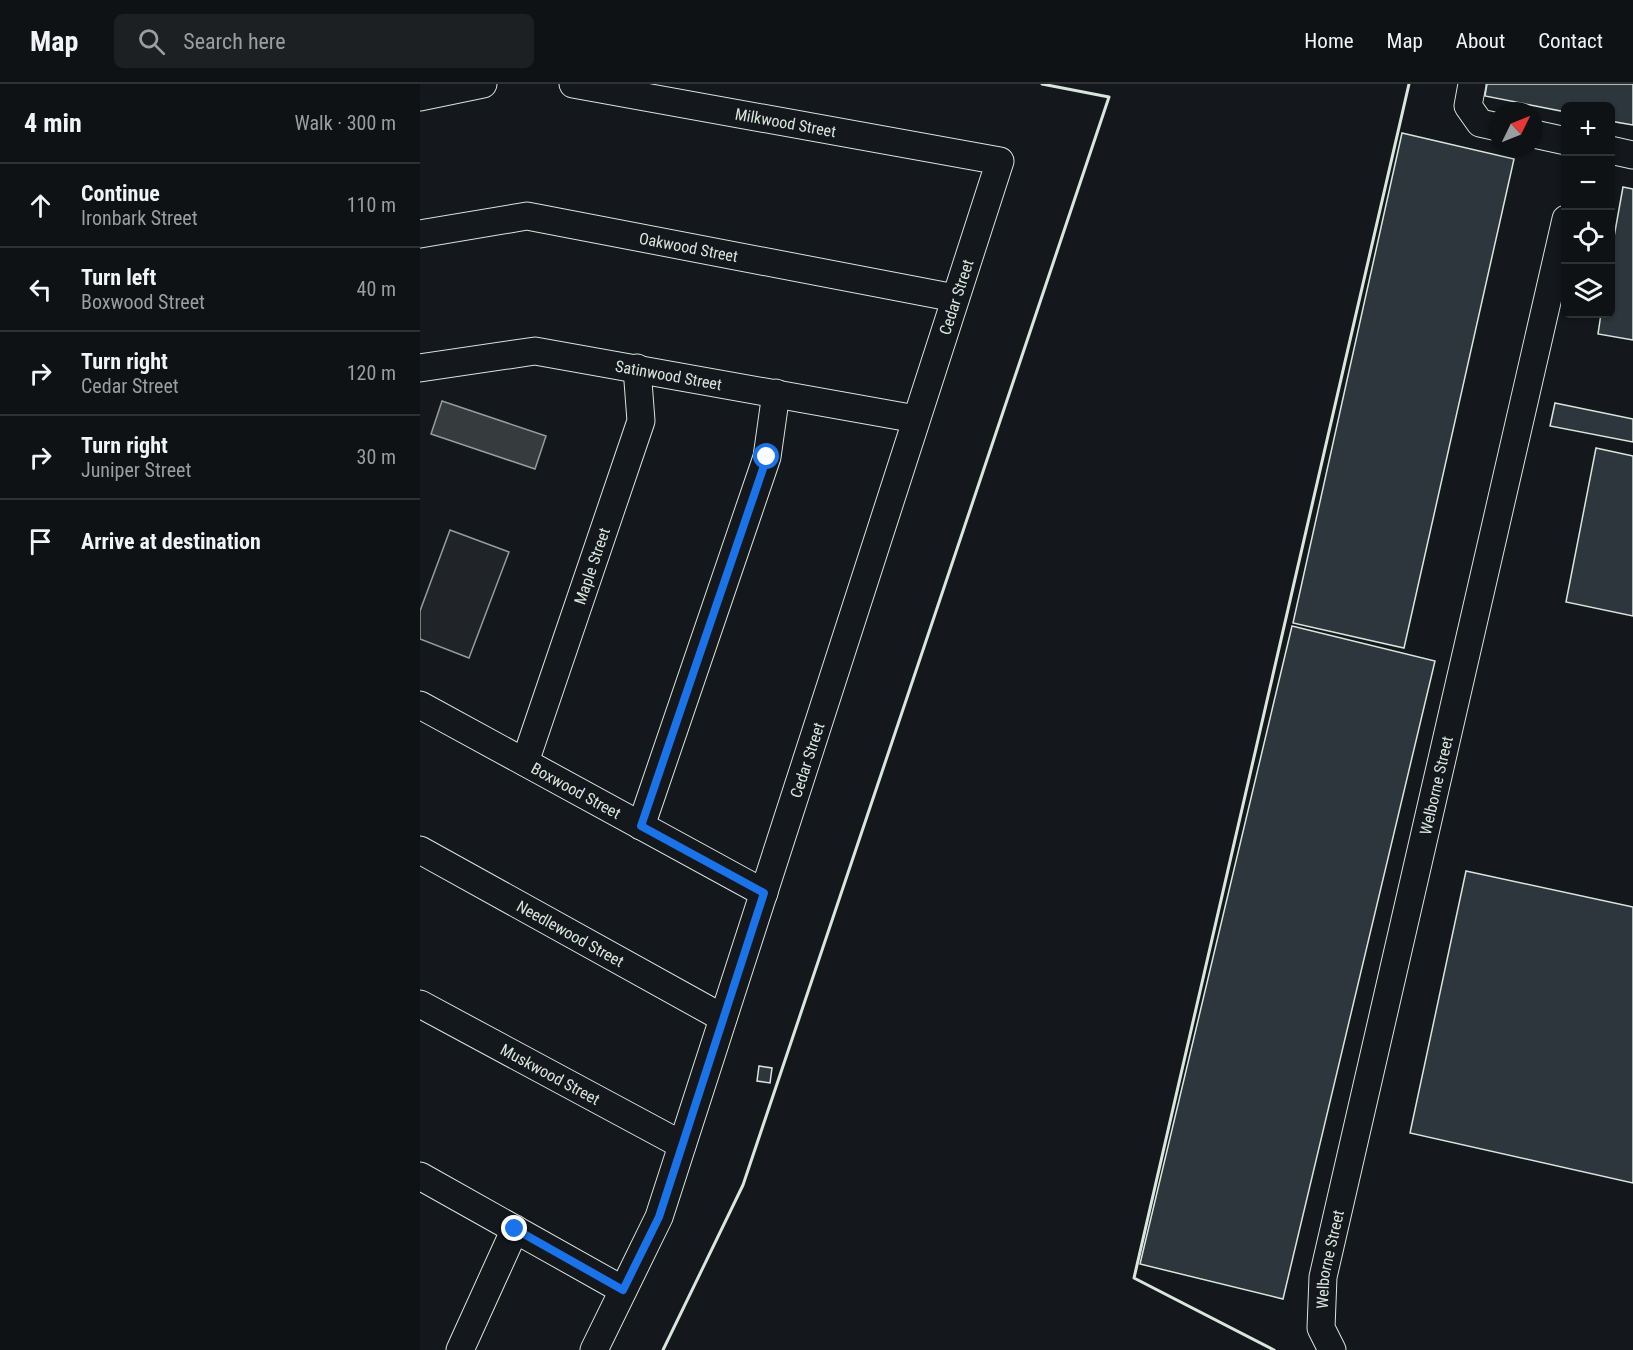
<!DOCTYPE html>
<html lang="en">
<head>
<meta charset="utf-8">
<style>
  :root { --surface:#0f1215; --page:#1d2022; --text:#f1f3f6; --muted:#9b9ea0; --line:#2f3234 }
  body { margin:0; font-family:"Roboto Condensed",sans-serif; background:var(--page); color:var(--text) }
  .controls { position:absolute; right:18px; top:18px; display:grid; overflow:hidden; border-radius:9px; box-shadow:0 2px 4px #0004 }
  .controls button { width:54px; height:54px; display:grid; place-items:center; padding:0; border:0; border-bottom:2px solid var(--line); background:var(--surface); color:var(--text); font:30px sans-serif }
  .compass { position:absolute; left:1069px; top:18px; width:54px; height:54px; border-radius:50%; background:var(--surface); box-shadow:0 2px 4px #0004; rotate:47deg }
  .stop { position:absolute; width:18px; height:18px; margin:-14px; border:4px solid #1a73e8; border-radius:50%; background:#fff }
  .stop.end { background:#1a73e8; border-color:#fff; box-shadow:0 2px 6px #0008 }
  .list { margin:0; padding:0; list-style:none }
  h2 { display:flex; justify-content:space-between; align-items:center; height:78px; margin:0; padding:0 24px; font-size:26px }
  h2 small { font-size:20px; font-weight:400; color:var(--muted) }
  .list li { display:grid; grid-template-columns:39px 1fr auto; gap:18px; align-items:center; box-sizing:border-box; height:84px; padding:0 24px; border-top:2px solid var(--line) }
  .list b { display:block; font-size:22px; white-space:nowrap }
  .list p { margin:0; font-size:20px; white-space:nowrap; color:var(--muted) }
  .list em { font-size:20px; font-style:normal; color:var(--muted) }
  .icon { flex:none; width:33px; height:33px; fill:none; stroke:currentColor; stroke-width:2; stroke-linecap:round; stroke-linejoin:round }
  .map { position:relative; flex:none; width:1213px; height:1266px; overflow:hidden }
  header { display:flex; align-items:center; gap:36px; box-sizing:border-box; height:84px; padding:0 30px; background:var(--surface); border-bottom:2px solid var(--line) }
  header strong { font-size:28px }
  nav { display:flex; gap:33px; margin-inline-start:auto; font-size:21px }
  .search { width:420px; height:54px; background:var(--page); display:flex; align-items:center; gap:15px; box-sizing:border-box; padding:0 21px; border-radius:9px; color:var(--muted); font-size:22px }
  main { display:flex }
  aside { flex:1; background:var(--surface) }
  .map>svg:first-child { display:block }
</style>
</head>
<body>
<header>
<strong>Map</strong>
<div class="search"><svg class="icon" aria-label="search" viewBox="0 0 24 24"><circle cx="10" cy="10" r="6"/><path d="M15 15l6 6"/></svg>Search here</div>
<nav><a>Home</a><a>Map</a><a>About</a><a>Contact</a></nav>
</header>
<main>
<aside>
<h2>4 min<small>Walk · 300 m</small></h2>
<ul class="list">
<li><svg class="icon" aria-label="ahead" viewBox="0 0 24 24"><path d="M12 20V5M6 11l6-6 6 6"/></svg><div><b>Continue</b><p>Ironbark Street</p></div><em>110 m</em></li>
<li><svg class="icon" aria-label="left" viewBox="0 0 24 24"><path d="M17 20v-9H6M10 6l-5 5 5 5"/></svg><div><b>Turn left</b><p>Boxwood Street</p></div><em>40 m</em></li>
<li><svg class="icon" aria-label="right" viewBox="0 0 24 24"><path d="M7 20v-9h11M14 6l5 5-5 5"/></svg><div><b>Turn right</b><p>Cedar Street</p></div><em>120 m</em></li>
<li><svg class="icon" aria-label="right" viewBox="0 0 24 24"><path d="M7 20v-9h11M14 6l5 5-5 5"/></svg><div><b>Turn right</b><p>Juniper Street</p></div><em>30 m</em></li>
<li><svg class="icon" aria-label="arrive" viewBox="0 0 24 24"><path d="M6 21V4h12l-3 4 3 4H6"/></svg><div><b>Arrive at destination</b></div></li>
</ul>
</aside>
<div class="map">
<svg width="1213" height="1266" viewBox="0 0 1213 1266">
  <rect width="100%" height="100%" fill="#14181c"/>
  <path fill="#202428" stroke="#939e99" stroke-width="1.5" d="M30 446 89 468 49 574 0 555V527Z"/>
  <path fill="#363b3e" stroke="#939e99" stroke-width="1.5" d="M22 317 126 352 115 385 11 350Z"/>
  <path fill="#2c363c" stroke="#d8e6dc" stroke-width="1.5" d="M1067 0H1213V41L1190 37V22H1146V28L1065 12Z
    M982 49 1094 75 984 564 873 539Z
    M1203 103 1213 105V256L1178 250 1181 230H1190V175Z
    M1135 319 1213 335V358L1130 342Z
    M1176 364 1213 372V532L1146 518Z
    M872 542 1015 577 863 1215 720 1180Z
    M1046 787 1213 823V1099L990 1049Z
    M339 982 352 984 350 999 337 997Z"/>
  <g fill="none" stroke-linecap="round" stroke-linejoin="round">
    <g stroke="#d8e6dc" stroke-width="29">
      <g id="minor">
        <path id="s1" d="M153 0 580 77 239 1133 174 1266"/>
        <path d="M1052 0 1048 22 1060 39 1078 43"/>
        <path d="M0 13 63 0"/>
        <path d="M1114 50 1146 57"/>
        <path d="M1190 66 1213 71"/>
        <path id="s2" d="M0 150 107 132 535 214"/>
        <path id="s3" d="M0 284 115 267 496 335"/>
        <path id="s4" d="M0 621 344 809"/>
        <path id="s5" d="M105 678 221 337 217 284"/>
        <path d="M221 742 347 373 356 309"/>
        <path id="s6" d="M0 766 303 934"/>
        <path id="s7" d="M0 920 262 1061"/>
        <path d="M0 1092 203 1206"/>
        <path d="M40 1266 95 1145"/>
        <path id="s8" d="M912 1266 901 1244 903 1193 1146 135"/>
      </g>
    </g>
    <use href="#minor" stroke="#14181c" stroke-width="27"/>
    <path stroke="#d8e6dc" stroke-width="3" d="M243 1266 323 1101 689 13 622 0
      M854 1266 714 1194 989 0"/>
  </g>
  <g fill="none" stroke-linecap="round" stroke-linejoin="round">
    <path stroke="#1a73e8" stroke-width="8" d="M95 1145 203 1206 239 1133 344 809 221 742 347 373"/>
  </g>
  <g text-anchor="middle" stroke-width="4.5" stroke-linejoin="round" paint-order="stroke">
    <g font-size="16" fill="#d8e6dc" stroke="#14181c">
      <text dy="6" stroke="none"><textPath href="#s1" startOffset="216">Milkwood Street</textPath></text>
      <text dy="6" stroke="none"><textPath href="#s2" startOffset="273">Oakwood Street</textPath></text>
      <text transform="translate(536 213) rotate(-72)" y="6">Cedar Street</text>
      <text dy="6" stroke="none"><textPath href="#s3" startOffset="252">Satinwood Street</textPath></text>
      <text dy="6" stroke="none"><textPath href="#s5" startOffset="207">Maple Street</textPath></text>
      <text transform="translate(387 676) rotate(-72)" y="6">Cedar Street</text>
      <text dy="6" stroke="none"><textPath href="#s8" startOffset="580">Welborne Street</textPath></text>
      <text dy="6" stroke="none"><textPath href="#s4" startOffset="178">Boxwood Street</textPath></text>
      <text dy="6" stroke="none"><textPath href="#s6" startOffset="172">Needlewood Street</textPath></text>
      <text dy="6" stroke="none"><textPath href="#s7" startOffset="148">Muskwood Street</textPath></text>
      <text dy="6" stroke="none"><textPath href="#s8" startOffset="94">Welborne Street</textPath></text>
    </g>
  </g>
</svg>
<div class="controls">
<button>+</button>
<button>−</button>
<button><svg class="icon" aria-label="locate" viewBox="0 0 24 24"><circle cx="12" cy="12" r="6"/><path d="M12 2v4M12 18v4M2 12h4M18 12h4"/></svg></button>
<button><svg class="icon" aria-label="layers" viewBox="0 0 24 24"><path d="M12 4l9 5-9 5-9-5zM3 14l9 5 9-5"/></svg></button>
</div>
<svg class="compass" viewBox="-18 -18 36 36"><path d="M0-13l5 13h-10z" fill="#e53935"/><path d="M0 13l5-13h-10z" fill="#9b9ea0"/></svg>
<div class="stop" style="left:347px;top:373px"></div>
<div class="stop end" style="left:95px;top:1145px"></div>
</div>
</main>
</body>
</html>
